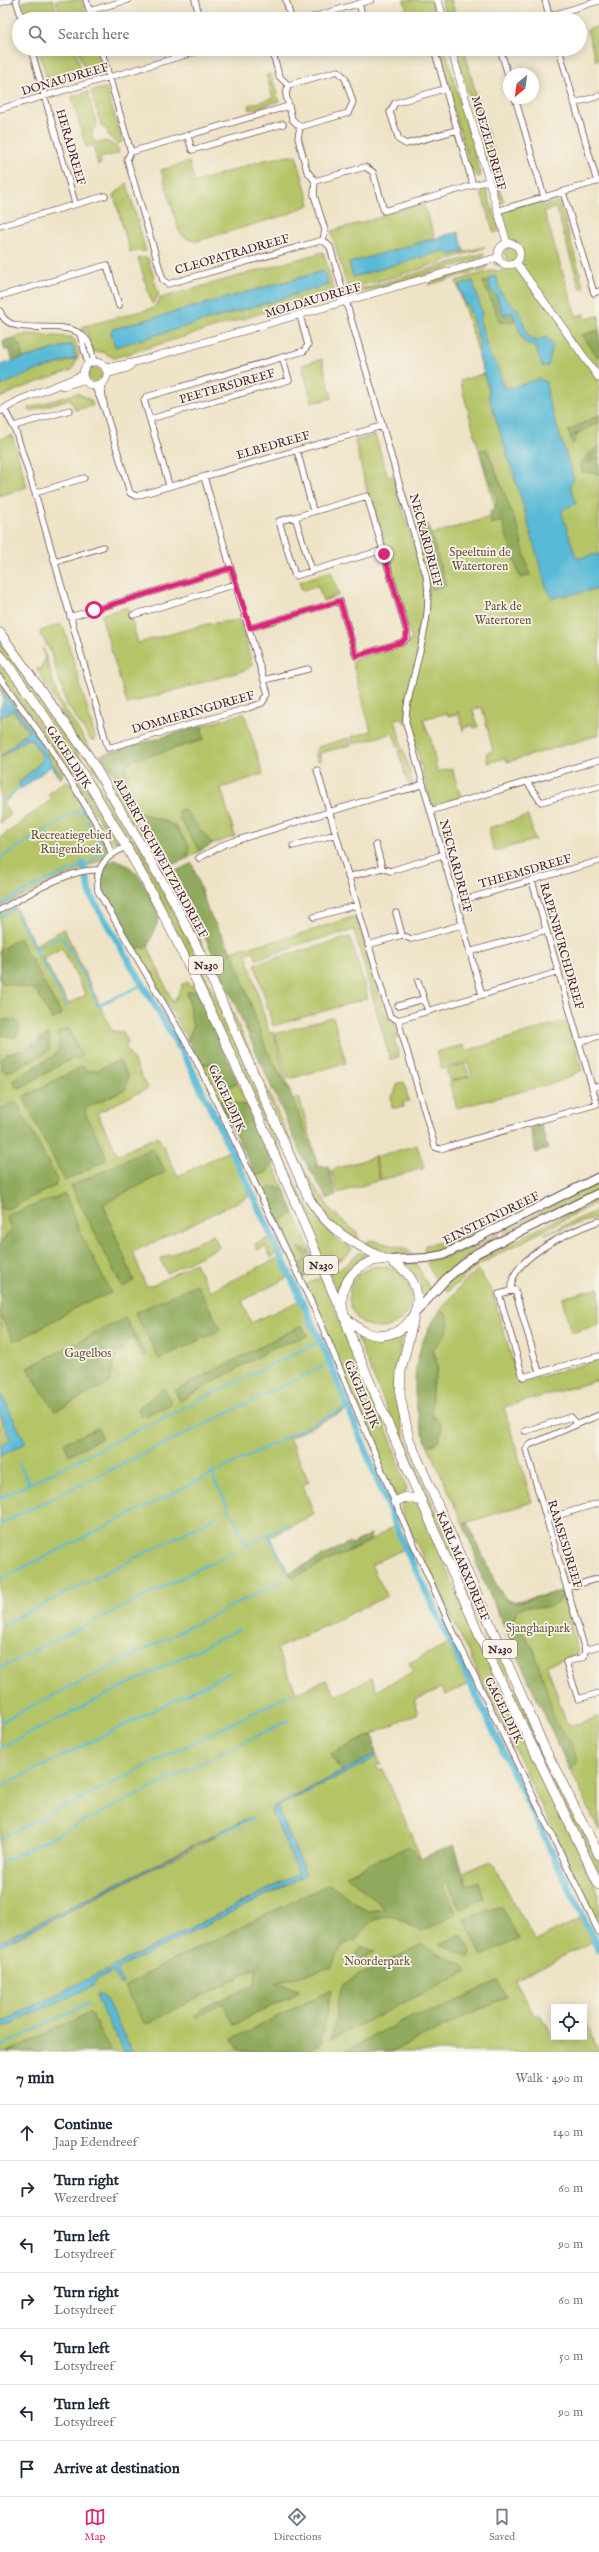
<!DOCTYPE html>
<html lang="en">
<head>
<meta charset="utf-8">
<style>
  :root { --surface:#fff; --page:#f6f6f7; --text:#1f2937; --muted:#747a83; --line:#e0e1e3; --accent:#db2777 }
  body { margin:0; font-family:"IM FELL English",serif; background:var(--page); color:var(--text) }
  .controls { position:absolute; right:12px; bottom:12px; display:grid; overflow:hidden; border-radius:0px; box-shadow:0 2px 10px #0003 }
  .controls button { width:36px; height:36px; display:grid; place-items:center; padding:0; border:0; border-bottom:1px solid var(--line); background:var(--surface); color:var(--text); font:20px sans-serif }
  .compass { position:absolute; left:503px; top:68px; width:36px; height:36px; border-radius:50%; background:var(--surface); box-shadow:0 2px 10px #0003; rotate:209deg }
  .stop { position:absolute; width:12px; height:12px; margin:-9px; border:3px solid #db2777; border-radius:50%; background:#fff }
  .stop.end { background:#db2777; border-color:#fff; box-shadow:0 1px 4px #0008 }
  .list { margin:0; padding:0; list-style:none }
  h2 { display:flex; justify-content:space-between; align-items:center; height:52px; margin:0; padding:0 16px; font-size:17px }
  h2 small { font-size:13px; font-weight:400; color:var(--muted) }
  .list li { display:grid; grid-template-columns:26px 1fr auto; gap:12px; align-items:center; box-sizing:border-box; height:56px; padding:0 16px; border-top:1px solid var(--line) }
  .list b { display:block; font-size:15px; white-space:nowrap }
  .list p { margin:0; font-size:13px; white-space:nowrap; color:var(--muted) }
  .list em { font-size:13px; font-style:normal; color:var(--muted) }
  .icon { flex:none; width:22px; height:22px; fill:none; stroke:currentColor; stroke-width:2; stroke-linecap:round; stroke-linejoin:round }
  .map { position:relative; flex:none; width:599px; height:2052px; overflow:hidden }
  .search { position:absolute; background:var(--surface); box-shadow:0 2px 10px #0003; left:12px; right:12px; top:12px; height:44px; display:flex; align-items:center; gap:10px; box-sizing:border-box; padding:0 14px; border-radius:22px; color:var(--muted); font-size:15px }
  .sheet { height:444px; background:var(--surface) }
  nav { display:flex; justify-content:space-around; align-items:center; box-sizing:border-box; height:56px; border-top:1px solid var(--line); background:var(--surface); font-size:11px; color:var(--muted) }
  nav a { display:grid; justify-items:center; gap:2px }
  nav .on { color:var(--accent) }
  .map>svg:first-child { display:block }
</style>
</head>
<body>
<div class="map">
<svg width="599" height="2052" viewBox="0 0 599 2052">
  <rect width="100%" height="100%" fill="#f7f3e8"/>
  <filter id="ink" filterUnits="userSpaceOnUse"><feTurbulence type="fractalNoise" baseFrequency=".025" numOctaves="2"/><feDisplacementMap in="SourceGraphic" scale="8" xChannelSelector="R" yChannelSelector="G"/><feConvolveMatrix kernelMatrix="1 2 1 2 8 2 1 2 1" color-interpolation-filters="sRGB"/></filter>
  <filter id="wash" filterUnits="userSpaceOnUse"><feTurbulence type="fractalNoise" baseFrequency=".012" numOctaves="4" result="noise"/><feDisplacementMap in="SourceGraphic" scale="16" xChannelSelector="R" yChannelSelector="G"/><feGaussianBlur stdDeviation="0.9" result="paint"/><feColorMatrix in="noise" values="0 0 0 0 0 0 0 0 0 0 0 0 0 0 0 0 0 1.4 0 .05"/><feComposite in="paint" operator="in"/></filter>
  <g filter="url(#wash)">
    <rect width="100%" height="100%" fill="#eee3c6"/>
    <path fill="#b4c466" stroke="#7f7248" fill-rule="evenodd" d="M30 0H53L59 19H29L23 2Z
      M55 0H82L87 19H64Z
      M404 0H431L437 19H409Z
      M442 0H451L457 19H445Z
      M599 26V60L596 61 587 30Z
      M38 49H75L83 76 60 81V82L49 86Z
      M78 49H96L102 70 86 75Z
      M435 49H445L481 176 478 177 472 171Z
      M456 49H464L481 114 498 162C494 175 499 189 504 201L502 204 499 203Z
      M271 74 279 101 250 110 249 105 273 98 266 75Z
      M106 88 121 137 122 142 117 144 109 137 107 130 101 125 91 91Z
      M88 92 97 126 92 131V139L98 143 107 141 118 148 119 153 100 158 101 164 98 165 93 145 86 147 72 97Z
      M296 155 310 204 289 214 197 241C189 241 184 238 179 231L161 170 189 162 194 180 189 181 190 184 264 160Z
      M127 183 128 187 146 251 130 252 114 195Z
      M484 185 500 231 494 233 479 187Z
      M540 198 543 206 559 201 584 288 580 289 556 208 544 211 576 316 585 314 586 319 599 316V735L507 762 505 758 488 763 486 753 493 751 482 707 473 710 478 727 474 728 473 725 463 728V731L458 711 457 714 448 716 447 713 423 719 431 740 437 772 452 768 461 798 432 808 410 722 406 723 400 718 395 719 402 747 398 748 393 733 353 744 351 737 371 731 352 661 412 640 370 494 368 495 355 441 375 435 388 477 393 476 412 540 497 515 460 381 485 373 456 281 493 270 501 272 503 268 493 263 504 266 507 260 504 252 508 248 497 211Z
      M423 203 435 238 350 263 353 277 443 251 451 255 485 247C467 254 358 291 347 286L331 231 381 217 385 213Z
      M323 252 334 291 328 293 114 358 103 352H93L87 333 81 327 153 308 161 298ZM324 271 328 284 115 346 111 332 113 329Z
      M484 253 482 258 373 290 352 294 348 290 370 287Z
      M138 258H148L159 296 152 304Z
      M487 264V268L428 285 431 281Z
      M27 334 71 337 75 340 79 355 72 370 21 388 0 398V386C24 373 50 366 76 359L72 344 13 361 8 349 5 350 3 341Z
      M322 359 332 398 312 403 302 365Z
      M88 375a7 7 0 1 1 14 0a7 7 0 1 1-14 0Z
      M77 393 91 400 93 406 75 410 70 399 30 411 29 408Z
      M12 435 27 487 0 496V439Z
      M331 571 339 595 323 601 318 586 302 591 299 582Z
      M128 607 138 643 207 624 240 620 252 665 246 670 127 704 101 615Z
      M60 624 64 628 96 740H91L67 705 50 650 40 634 41 631Z
      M0 642C70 738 135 836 189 942 229 1022 262 1107 297 1189L294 1191 190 956 140 863 0 651Z
      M43 648 58 698 131 812 200 939 304 1171 331 1210 357 1233 359 1241 333 1224 312 1197 214 977 38 671 37 667 40 670 45 659Z
      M0 662 43 720 118 841 115 843 112 839 35 721 0 674Z
      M0 683 48 747 63 773 61 778 19 713 0 688Z
      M13 710 28 731 0 757V718Z
      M244 713 263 774 221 788 235 836 212 844 182 808 179 818 200 851 188 858C191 849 179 827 172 824 161 819 152 818 142 812L139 813 120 784H124L127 779 125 767 134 759 203 740 202 726Z
      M348 738 351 745 320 753 321 761 317 760 315 752 318 747Z
      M27 739H31L42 755 40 763 19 782 20 787 3 804 11 814 0 823V758Z
      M403 749 413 783 408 784 398 751Z
      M64 782 69 783 107 847V854L101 860 0 907V838L52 799 48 794Z
      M528 816 535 840 494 851 488 828Z
      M14 905 35 945 64 929 112 1031 123 1032 129 1043 125 1045 148 1088 97 1113 118 1155 158 1136 178 1176 231 1150 252 1195 133 1252 146 1286H151L195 1263 210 1291 282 1256 291 1276 242 1301 251 1323 303 1299 350 1408 289 1438 309 1482 303 1485 314 1514 270 1537 291 1577 370 1541 397 1524 408 1547 371 1565 387 1596 276 1649 297 1693 326 1680 336 1696 371 1678 377 1690 413 1672 409 1663 453 1641 472 1683 445 1695 441 1688 415 1700 417 1704 415 1706 418 1713 331 1754 341 1772 273 1807 299 1874 0 2023V1946L217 1836 201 1842 0 1942V913ZM62 948 86 995 68 1004 43 958Z
      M356 916 386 1016 395 1024 399 1037 394 1038 399 1057 390 1059 354 930 292 946V948L256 959 254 951 246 953 269 1033 273 1032 290 1092 266 1049 231 951 291 937Z
      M350 937 368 998 273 1026 255 964Z
      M148 947 173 1003 182 988 181 985 187 982 190 986 195 985 198 991 187 993 193 1027 188 1040 136 948Z
      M333 1017 346 1063 289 1079 275 1034Z
      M565 1021 569 1024 582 1070 558 1082 457 1108 449 1082 472 1076 468 1062 442 1069 436 1052 463 1045 466 1051Z
      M201 1064H212L228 1087 238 1083 249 1106 218 1099Z
      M465 1064 469 1076 450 1081 446 1070Z
      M404 1082 409 1101 403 1102 404 1107 392 1108 391 1096 394 1094 398 1083Z
      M299 1097 319 1168 316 1167 314 1156 292 1099Z
      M417 1145 424 1168 381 1180 375 1157Z
      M374 1157 380 1180 338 1193 331 1170Z
      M273 1163 284 1189 271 1187 264 1194 255 1175 266 1173Z
      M599 1182V1190L505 1238V1230Z
      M599 1197V1201L479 1265 447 1292 443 1288 469 1265Z
      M594 1212 599 1217 544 1234Z
      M294 1213 311 1253 299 1248 307 1257 298 1268 274 1216 281 1220Z
      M313 1214 335 1238 352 1249 346 1256 327 1267 308 1227Z
      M492 1225 494 1228 455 1246 424 1254 425 1245 449 1241Z
      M499 1233 495 1239 473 1251 437 1282 426 1262 452 1255Z
      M213 1235 219 1247 167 1273 160 1259Z
      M266 1239 272 1240 276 1254 271 1258 265 1246 257 1250 255 1244Z
      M370 1240 408 1249 412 1254 391 1253 364 1244Z
      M359 1252 368 1257C346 1265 346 1275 337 1292L329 1274 346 1265Z
      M406 1263H416L430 1289 424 1298 419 1280Z
      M349 1297a31 31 0 1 1 62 0a31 31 0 1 1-62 0Z
      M478 1270 492 1291 519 1383 599 1360V1380L504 1407 532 1502 463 1524 428 1446 434 1444 442 1430 440 1422 432 1416 431 1412 432 1387 436 1374V1357L433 1350 446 1314 440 1311 464 1282Z
      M321 1277 392 1443 407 1490 399 1496 395 1495 306 1285Z
      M599 1288V1325L571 1333 562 1298Z
      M404 1334C392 1372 395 1406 407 1444L505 1667 599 1864V1879L495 1661 356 1336 384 1341Z
      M411 1500 419 1505 491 1671 599 1894V1926L419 1549 401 1509 403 1502Z
      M562 1591 578 1654 547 1665 566 1722 572 1725 599 1717V1831L495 1606Z
      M377 1756 381 1765 378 1764 376 1768 382 1771 383 1769 421 1858 446 1883 448 1882 460 1909 467 1885 465 1872 491 1861 535 1941 584 1917 596 1940 515 1980 535 2016 540 2014 552 2037H584L585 2021 599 2052H0V2027L113 1971 122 1983 116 1969 304 1876 305 1872 277 1807Z"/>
    <path fill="#8faa5b" stroke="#6c6443" d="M489 281 490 290 496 294 503 314 513 313 515 321 500 322 483 282Z
      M599 330V359L582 335Z
      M14 338 21 347 23 358 13 361 8 349 5 350 3 341Z
      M599 415V422L572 436 578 434 573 444 568 431Z
      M599 445V453L585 463 599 457V474L582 472 580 463Z
      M487 449 518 528 530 575 520 578 502 521 491 524 490 512 496 506 497 500 479 451Z
      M428 524 446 585 432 589 416 527Z
      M202 726 203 740 128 762C123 770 129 778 124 784H120L100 755Z
      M184 809 212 844 200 851 179 818V810Z
      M139 813C142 813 169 823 174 825L189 846 188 858 171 865Z
      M114 860C139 863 149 897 160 916L148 947 136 948 103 893 99 879 103 867Z
      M192 863 208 911 235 958 266 1049 290 1092 314 1156 316 1167 328 1166 336 1195 327 1199 302 1156 176 871Z
      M19 938 62 1015 52 1020 36 990 3 983 0 979V950Z
      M198 991 238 1083 228 1087 212 1064H201L188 1040 193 1027 187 992Z
      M4 1019 16 1021 20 1029 15 1037 0 1035V1022Z
      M68 1028 82 1056 66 1062 18 1089 12 1081 55 1055 59 1048 58 1033Z
      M49 1034V1050L44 1054 6 1073 0 1066V1060L7 1054 25 1049Z
      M119 1060 128 1076 126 1089 86 1108 85 1113 106 1155V1160L65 1181 23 1097 83 1066 87 1071 97 1070Z
      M218 1099 249 1106 273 1163 266 1173 255 1175Z
      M13 1103H17L57 1180 55 1186 5 1210 0 1208V1109Z
      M541 1125 548 1149 536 1153 530 1128Z
      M152 1148 166 1172 103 1204 134 1281 122 1287 71 1186Z
      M271 1187 284 1189 294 1213 281 1220 274 1216 264 1194Z
      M297 1189 313 1214 308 1227 294 1191Z
      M65 1194 81 1234 111 1293 84 1303 21 1339 13 1340 0 1315V1244L11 1230 6 1216Z
      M298 1247 311 1253 318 1271 303 1278 298 1268 307 1257Z
      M197 1284 221 1330 159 1359 135 1313Z
      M440 1311 446 1314C455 1329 440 1338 433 1350L438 1368 432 1387V1416L440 1422 442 1430 438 1441 428 1446C409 1402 409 1350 440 1311Z
      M125 1318 147 1356H143L132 1337 115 1358 109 1383 55 1411 27 1368Z
      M302 1325 308 1336 277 1346 180 1401 175 1391Z
      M164 1388 172 1404 141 1417 138 1408Z
      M98 1428 102 1438 69 1455 64 1443Z
      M468 1523 498 1588 507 1600 518 1602 562 1591 563 1597C558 1601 554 1606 547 1607 534 1608 517 1600 514 1620L533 1647 548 1694 555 1722 569 1739 576 1755 577 1763 570 1771 478 1569 475 1554 463 1524Z
      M371 1534 370 1541 292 1578 289 1573C309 1562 329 1554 348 1543L352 1544Z
      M373 1735 376 1754 341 1772 331 1754Z
      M454 1845 467 1885 478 1881 484 1898 460 1909 447 1882 443 1885 457 1914 420 1932C391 1910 376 1909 355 1941 341 1941 337 1955 332 1967L276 1983 299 1990 298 1993 234 2025 223 2003 206 2011 197 2018 194 2016 203 2008 254 1985 257 1968 145 2025 124 1987 155 1969 329 1884 367 1911 385 1909 346 1875 409 1846 421 1858Z
      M501 1906 519 1939 482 1956 464 1918Z
      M461 1934 471 1951 470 1957 439 1945Z
      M423 1944 435 1953 464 1965 466 1972 331 2039 342 1984Z
      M361 1946 375 1952 349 1965Z
      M498 1980 506 1997 391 2052H342L416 2014 435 2012Z
      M331 1990 321 2043 303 2052H239L232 2039Z
      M90 2012 111 2052H7Z"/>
    <path fill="#59bad7" stroke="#526c81" d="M458 232 464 251 450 255 443 251 353 277 349 263Z
      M324 271 328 285 115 347 111 332 113 329Z
      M493 276 497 278 499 289 509 303 519 310 528 336 536 341 546 337 553 345 548 366H542L536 348 523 341 513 313 503 314 496 294 490 290 489 278Z
      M473 281 482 313 480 320 490 357 496 363 504 387 506 389 539 379 546 382 548 398 574 480 570 485 576 504 563 509 562 514 576 557 580 558 599 554V589L552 598 545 584 522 501 489 397V391L478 353 480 345 469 308 464 302 459 285Z
      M72 344 76 358 35 371 0 386V365Z
      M0 688 38 739 61 778 60 779 51 766 21 789 19 783 40 763 42 755 31 739H27L0 758 28 731 13 710 0 718V709L4 699Z
      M0 1392 26 1443 0 1456V1446L11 1440 0 1415Z
      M376 1754 377 1756 366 1763 277 1807 305 1872 304 1876 117 1969 123 1984H120L113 1971 97 1979 93 1986 0 2029V2023L299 1874 273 1814V1807Z
      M246 1819 0 1946V1942Z
      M98 1993 105 1997 132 2052H124L97 1999Z"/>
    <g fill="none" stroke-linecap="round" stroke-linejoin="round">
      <path stroke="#59bad7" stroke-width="2" d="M0 803 20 787
        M0 858 80 809 104 851 90 862 35 886 0 905
        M0 917 14 909 67 1007
        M35 949 62 936 93 993 97 1006 144 984
        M19 1463 29 1483
        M211 1473 247 1545
        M0 1498 320 1341
        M0 1524 330 1363
        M242 1547 268 1534
        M286 1570 268 1534 289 1524
        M0 1579 347 1407
        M0 1626 216 1517
        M0 1668 235 1551
        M0 1722 281 1581
        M0 1748 239 1629
        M0 1787 231 1672
        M219 1834 254 1817
        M0 1839 293 1693
        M0 1863 289 1720
        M0 2047 88 2003"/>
      <path stroke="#59bad7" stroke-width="7" d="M83 864 91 896 188 1062 241 1171
        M243 1174 327 1355 404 1545 599 1950"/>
    </g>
  </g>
  <g filter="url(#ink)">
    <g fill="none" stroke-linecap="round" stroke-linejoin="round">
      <g stroke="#633c42" stroke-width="7">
        <path id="minor" d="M16 0 22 19
          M86 0 92 19
          M195 0 200 19
          M286 0 291 19
          M545 0 550 19
          M0 3 10 0
          M359 3 363 19
          M89 11 128 0
          M549 16 599 1
          M306 19 371 0
          M31 49 75 203
          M101 49 131 152 289 106
          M272 49 279 76 288 85 286 95 289 106 292 119 300 127 298 138 307 171 315 181 314 195 325 230 323 240 330 247 426 575C433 612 420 647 412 684 409 696 405 710 406 723L482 995
          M434 49 473 185
          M559 49 597 182
          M509 78 501 52 512 49
          M288 85 338 71 345 78 353 102 348 113 300 127
          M444 89 395 103 390 112 399 140 406 144 457 130
          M515 98 544 197
          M575 103 599 96
          M0 109 206 49
          M188 137 192 150 283 124
          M131 152 127 159 163 280 168 284 323 240
          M315 181 365 167 373 172 384 211 488 181
          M563 192 594 293 599 291
          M497 211 599 181
          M0 226 105 196
          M0 296 107 265 119 306
          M0 311C9 342 67 314 86 339 91 344 92 356 94 362
          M80 334 88 364
          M101 385 105 410
          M95 387 105 410 130 493 136 496 382 426
          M4 409 15 429 35 493 108 748 248 708 262 703 268 694 204 477
          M150 419 289 380 282 357
          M14 426 70 410
          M297 450 313 511
          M169 485 144 400 146 397 304 351 308 345 300 316
          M35 493 84 478
          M55 562 103 547
          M312 571 295 517 279 521 295 576 383 550
          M133 615 236 584
          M70 617 231 568
          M250 628 340 601 356 656 402 642 407 638V632L367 496 295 517
          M0 678 50 747 107 841 111 853
          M264 680 308 669
          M317 770 390 1017 398 1020
          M527 782 541 802 599 786
          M430 811 599 760
          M376 845 382 868
          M128 846C107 855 94 866 98 891L194 1056 215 1099 320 1321 395 1502 449 1623 599 1932
          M293 846 336 834
          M199 858 225 844 381 796 413 788 422 784
          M348 877 382 868 390 871 442 855
          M456 902 599 861
          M0 910C25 896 70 868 98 870
          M396 913 402 935
          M314 917 357 905
          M368 945 402 935 411 939 461 925
          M469 952 546 930
          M418 981 428 1011
          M398 1006 424 999
          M398 1020 435 1147 440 1149 597 1104 532 881
          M398 1020 559 972
          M579 1042 599 1036
          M592 1088 599 1086
          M511 1290C509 1257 574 1230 599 1221
          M539 1372 515 1290 499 1294 523 1377 599 1356
          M599 1415 529 1445 526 1449 585 1650 599 1646
          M525 1431 571 1417 577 1424
          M546 1519 599 1503
          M567 1588 599 1578
          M585 1650 584 1657 566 1662 578 1699 599 1693"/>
      </g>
      <g stroke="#633c42" stroke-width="8">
        <path id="tertiary" d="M438 0 443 19
          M451 49 507 243
          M498 254a11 11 0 1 1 22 0a11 11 0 1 1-22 0Z
          M516 262 599 378
          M83 374a12 12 0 1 1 24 0a12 12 0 1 1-24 0Z
          M105 368 132 363 499 257
          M107 374 128 368 132 363
          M63 386 84 380
          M0 411 20 400 83 375"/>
      </g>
      <g stroke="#633c42" stroke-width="10">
        <path id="primary" d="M389 1260 426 1258 443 1255 599 1177
          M417 1311 446 1279 477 1253 599 1193"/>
      </g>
      <g stroke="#633c42" stroke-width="10">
        <path id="trunk" d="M0 633 89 757 172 898 203 959 308 1197C329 1231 350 1241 384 1259
          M0 655C150 849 239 1069 333 1293L342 1309
          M345 1317C352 1323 358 1329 365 1332 399 1347 432 1309 410 1277 405 1269 397 1265 389 1260 361 1257 337 1281 343 1310 345 1322 351 1334 354 1345L484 1646 599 1885
          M414 1317 401 1371 400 1395 409 1439 545 1749 599 1855
          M395 1502 405 1497 422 1501"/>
      </g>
      <use href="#minor" stroke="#fff" stroke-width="5.5"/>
      <use href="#tertiary" stroke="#fff" stroke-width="7"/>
      <use href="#primary" stroke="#fff" stroke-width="8"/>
      <use href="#trunk" stroke="#fff" stroke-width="9"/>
    </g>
  </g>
  <g fill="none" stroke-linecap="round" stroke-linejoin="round" filter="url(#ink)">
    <path stroke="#db2777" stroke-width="5" d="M94 610 231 568 250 628 340 601 356 656 402 642 406 638 407 632 384 554"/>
  </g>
  <g text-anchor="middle" stroke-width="3.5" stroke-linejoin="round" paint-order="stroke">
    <g fill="#f7f3e8" stroke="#7e5f64" stroke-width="1">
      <rect x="189" y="956" width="34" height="18" rx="3"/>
      <rect x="304" y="1256" width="34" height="18" rx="3"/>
      <rect x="483" y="1640" width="34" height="18" rx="3"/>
    </g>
    <g font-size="11" font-weight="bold" fill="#4a1f2b">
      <text x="206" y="969">N230</text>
      <text x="321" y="1269">N230</text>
      <text x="500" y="1653">N230</text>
    </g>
    <g font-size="12" fill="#4a1f2b" stroke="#f7f3e8">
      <text transform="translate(65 79) rotate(-16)" y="4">DONAUDREEF</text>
      <text transform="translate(489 143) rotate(74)" y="4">MOEZELDREEF</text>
      <text transform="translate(71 147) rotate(74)" y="4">HERADREEF</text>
      <text transform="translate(232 254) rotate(-16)" y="4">CLEOPATRADREEF</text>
      <text transform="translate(313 300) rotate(-16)" y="4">MOLDAUDREEF</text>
      <text transform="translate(227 386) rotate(-16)" y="4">PEETERSDREEF</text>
      <text transform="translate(273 445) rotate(-16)" y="4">ELBEDREEF</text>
      <text transform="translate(426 540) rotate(75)" y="4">NECKARDREEF</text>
      <text transform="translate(193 712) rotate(-16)" y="4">DOMMERINGDREEF</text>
      <text transform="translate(69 757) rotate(57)" y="4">GAGELDIJK</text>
      <text transform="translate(161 858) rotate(61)" y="4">ALBERT SCHWEITZERDREEF</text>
      <text transform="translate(456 866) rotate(75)" y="4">NECKARDREEF</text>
      <text transform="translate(525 871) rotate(-16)" y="4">THEEMSDREEF</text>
      <text transform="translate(562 946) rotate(74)" y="4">RAPENBURCHDREEF</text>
      <text transform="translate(227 1098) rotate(65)" y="4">GAGELDIJK</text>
      <text transform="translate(491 1218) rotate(-26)" y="4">EINSTEINDREEF</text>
      <text transform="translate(362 1394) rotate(67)" y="4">GAGELDIJK</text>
      <text transform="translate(565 1544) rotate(73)" y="4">RAMSESDREEF</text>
      <text transform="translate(463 1566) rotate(67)" y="4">KARL MARXDREEF</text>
      <text transform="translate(504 1710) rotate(64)" y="4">GAGELDIJK</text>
    </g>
    <g font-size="12" fill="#6a513d" stroke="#f7f3e8">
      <text x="480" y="556">Speeltuin de<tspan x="480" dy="14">Watertoren</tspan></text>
      <text x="503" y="610">Park de<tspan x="503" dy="14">Watertoren</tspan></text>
      <text x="71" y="839">Recreatiegebied<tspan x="71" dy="14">Ruigenhoek</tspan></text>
      <text x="88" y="1357">Gagelbos</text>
      <text x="538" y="1632">Sjanghaipark</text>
      <text x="377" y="1965">Noorderpark</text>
    </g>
  </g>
</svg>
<div class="controls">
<button><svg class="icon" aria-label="locate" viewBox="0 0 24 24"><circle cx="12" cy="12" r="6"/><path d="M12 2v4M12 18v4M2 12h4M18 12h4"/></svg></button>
</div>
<svg class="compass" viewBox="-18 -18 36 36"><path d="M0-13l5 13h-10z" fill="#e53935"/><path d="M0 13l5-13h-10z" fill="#747a83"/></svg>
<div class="stop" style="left:94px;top:610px"></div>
<div class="stop end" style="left:384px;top:554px"></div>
<div class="search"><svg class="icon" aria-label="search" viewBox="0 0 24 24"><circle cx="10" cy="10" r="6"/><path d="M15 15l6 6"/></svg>Search here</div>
</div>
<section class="sheet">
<h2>7 min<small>Walk · 490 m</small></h2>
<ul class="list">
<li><svg class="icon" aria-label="ahead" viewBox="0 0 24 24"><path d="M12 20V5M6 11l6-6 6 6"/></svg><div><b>Continue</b><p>Jaap Edendreef</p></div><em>140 m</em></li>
<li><svg class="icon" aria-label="right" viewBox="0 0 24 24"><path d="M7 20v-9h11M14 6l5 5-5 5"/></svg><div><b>Turn right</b><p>Wezerdreef</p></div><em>60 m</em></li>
<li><svg class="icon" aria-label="left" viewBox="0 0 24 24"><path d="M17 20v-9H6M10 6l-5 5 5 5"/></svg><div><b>Turn left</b><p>Lotsydreef</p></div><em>90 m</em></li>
<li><svg class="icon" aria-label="right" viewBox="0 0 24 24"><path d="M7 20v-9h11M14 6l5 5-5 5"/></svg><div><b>Turn right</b><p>Lotsydreef</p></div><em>60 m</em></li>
<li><svg class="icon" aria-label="left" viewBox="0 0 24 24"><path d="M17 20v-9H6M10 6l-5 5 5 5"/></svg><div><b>Turn left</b><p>Lotsydreef</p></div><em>50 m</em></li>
<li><svg class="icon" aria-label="left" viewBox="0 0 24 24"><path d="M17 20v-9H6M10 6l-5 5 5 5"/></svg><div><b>Turn left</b><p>Lotsydreef</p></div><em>90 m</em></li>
<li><svg class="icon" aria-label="arrive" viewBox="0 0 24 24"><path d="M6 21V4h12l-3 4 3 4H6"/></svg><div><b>Arrive at destination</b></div></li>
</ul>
</section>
<nav>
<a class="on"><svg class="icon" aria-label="map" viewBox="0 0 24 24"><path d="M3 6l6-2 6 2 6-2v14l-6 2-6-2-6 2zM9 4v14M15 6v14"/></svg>Map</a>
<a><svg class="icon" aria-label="directions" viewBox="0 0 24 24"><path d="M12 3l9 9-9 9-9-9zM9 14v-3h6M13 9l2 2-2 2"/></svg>Directions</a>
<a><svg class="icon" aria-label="saved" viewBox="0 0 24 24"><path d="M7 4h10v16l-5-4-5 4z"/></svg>Saved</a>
</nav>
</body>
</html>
